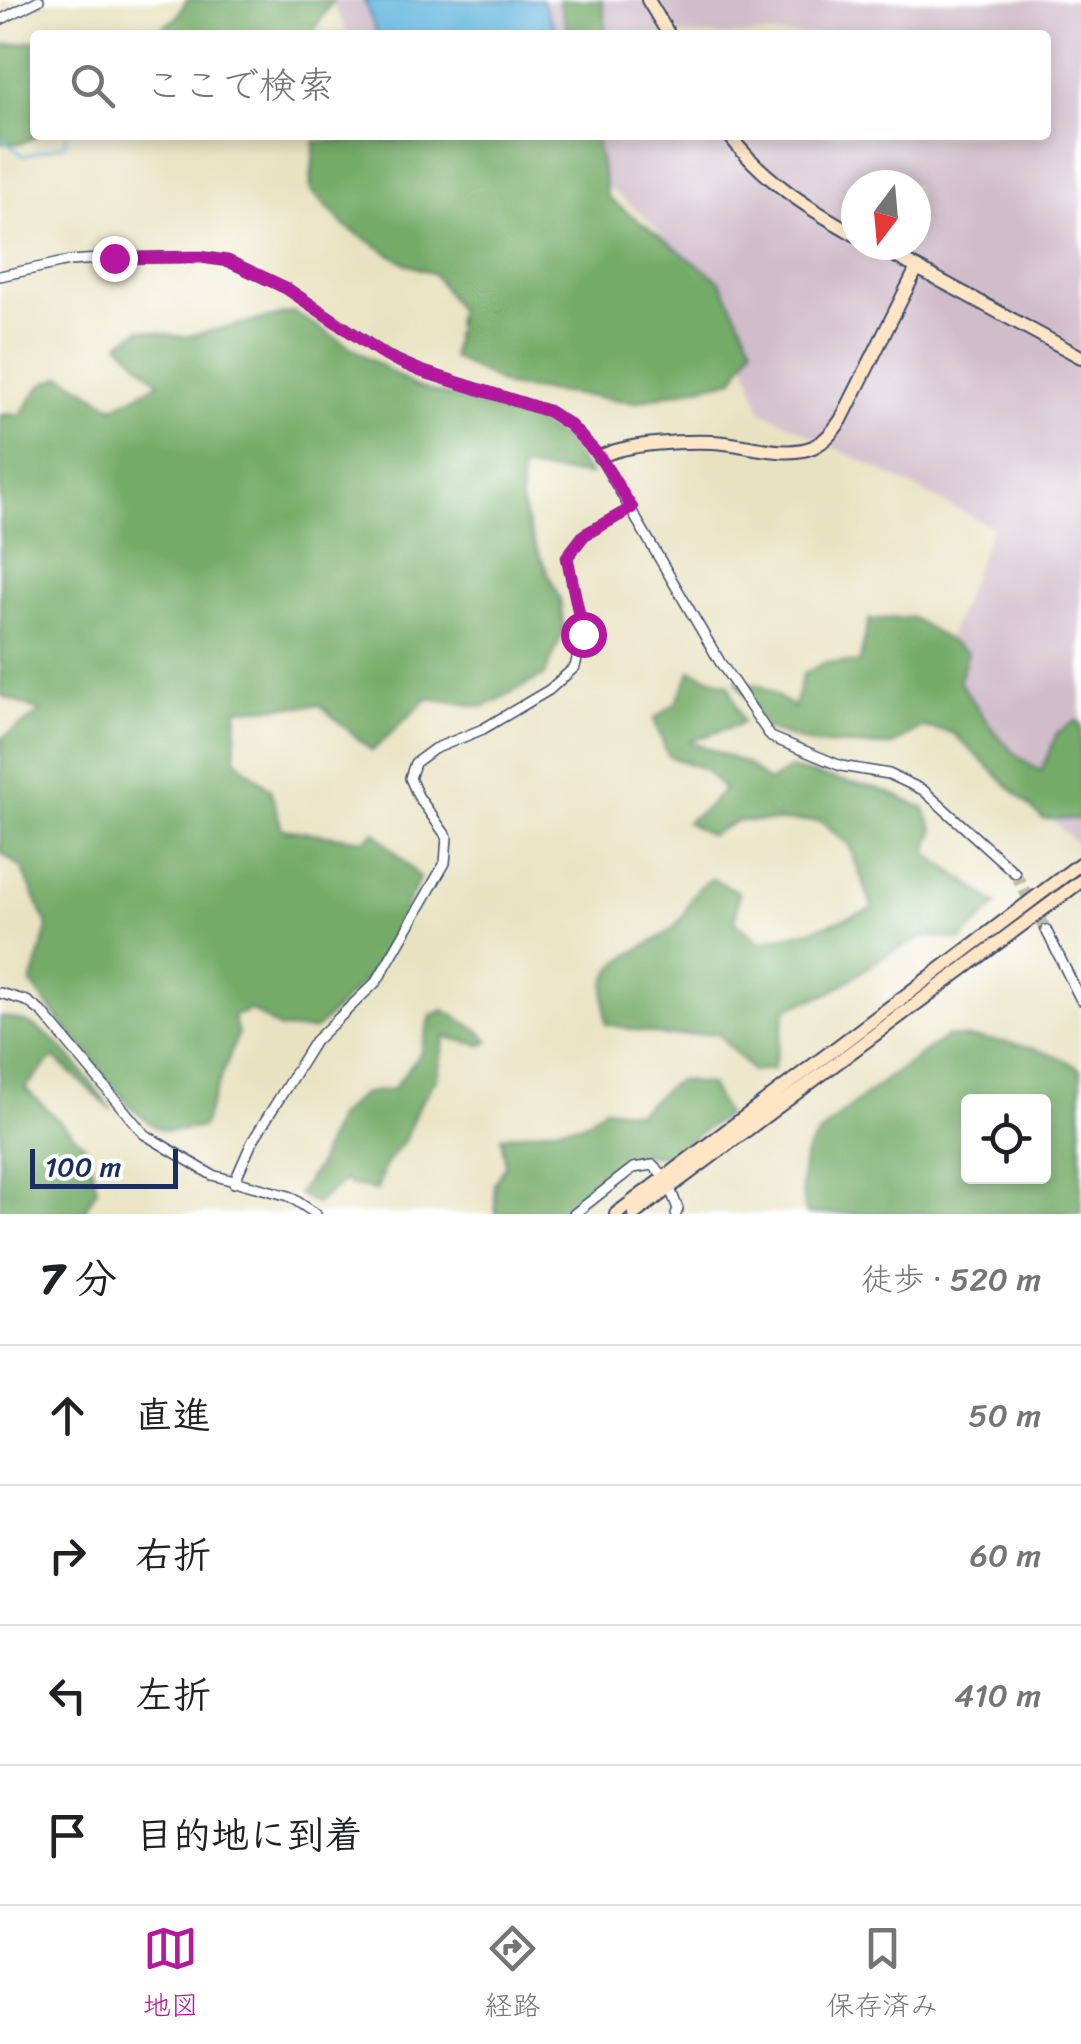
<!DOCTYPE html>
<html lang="ja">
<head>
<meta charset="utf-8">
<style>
  :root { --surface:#fff; --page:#f2f2f2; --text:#202124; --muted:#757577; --line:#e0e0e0; --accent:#b5179e }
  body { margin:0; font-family:Sriracha,"Klee One",sans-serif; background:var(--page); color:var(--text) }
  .controls { position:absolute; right:30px; bottom:30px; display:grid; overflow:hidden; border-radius:10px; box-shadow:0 5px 15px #0003 }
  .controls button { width:90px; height:90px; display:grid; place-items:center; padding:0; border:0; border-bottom:2px solid var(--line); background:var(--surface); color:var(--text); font:50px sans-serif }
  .compass { position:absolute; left:841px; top:170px; width:90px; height:90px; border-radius:50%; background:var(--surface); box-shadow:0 5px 15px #0003; rotate:196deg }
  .scale { position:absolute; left:30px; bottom:25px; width:148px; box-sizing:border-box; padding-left:10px; border:5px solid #1b2f5e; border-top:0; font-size:28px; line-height:35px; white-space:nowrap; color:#1b2f5e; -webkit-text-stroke:8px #fff; paint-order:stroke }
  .stop { position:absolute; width:30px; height:30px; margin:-22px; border:8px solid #b5179e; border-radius:50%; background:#fff }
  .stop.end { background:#b5179e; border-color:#fff; box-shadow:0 2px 10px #0008 }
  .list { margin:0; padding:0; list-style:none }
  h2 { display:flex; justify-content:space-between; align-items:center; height:130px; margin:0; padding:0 40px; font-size:42px }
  h2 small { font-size:32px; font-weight:400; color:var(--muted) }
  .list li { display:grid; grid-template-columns:65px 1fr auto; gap:30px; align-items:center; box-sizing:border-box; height:140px; padding:0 40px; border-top:2px solid var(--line) }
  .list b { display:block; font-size:38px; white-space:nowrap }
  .list em { font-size:32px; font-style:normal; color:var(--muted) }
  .icon { flex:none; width:55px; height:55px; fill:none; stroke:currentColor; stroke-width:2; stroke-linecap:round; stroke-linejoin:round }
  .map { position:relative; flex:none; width:1081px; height:1214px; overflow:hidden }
  .search { position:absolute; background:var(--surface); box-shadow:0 5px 15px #0003; left:30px; right:30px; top:30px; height:110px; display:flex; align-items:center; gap:25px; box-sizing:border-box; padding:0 35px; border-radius:10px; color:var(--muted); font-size:38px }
  .sheet { height:690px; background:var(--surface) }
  nav { display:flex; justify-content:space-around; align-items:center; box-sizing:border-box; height:140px; border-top:2px solid var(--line); background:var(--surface); font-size:28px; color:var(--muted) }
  nav a { display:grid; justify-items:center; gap:5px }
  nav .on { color:var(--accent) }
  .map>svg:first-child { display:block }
</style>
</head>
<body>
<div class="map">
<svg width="1081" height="1214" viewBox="0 0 1081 1214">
  <rect width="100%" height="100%" fill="#fff"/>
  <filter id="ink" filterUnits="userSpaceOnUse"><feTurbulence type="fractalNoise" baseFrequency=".01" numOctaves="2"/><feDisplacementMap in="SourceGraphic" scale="20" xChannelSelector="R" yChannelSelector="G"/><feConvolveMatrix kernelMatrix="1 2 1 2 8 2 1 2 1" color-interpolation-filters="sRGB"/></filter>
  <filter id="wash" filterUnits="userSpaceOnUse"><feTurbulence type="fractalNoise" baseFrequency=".0048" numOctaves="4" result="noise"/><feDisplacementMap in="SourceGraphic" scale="40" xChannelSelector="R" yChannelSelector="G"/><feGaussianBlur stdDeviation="2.25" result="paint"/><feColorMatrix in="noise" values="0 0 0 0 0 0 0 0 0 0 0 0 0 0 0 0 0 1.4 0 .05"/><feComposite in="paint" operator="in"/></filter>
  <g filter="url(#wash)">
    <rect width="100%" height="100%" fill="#e9e2c1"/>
    <path fill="#d1bdca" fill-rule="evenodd" d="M330 0H1081V839L1075 843 927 691 992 527 761 410 723 294 643 216 546 135H1046V35H349ZM856 185H916V245H856Z"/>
    <path fill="#74ab68" stroke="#486d63" stroke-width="2.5" fill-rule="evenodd" d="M187 0H333L311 35H151L176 18Z
      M559 0H602L607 35H566L568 32Z
      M35 41V135H39L20 144 0 143V46Z
      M426 135H595L608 198 720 281 753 346 734 379 635 402 507 386 452 357 458 310 434 274 405 263 346 227 310 189 315 141H415Z
      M294 312 414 386 526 418 563 438 590 475 521 469V503L534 543 560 599 564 630 545 675 484 707 428 698 372 751 320 705 237 709 235 759 270 789 282 829 364 840 375 832 420 878 373 972 315 1030 280 1029 251 1010 233 1016 238 1034 202 1127C191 1129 174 1133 163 1130 128 1119 59 1017 31 984L48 927 22 868 0 852 1 739 41 712 0 695V415L21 414 42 384 63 376 114 407 159 383 119 343 141 329 184 337Z
      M911 617 968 653 959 681C982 714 1004 753 1041 771L1057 733 1076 721 1081 723V819H1043L953 733 923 727 891 746 812 744 767 729 736 681 761 686 794 707 803 674 826 662 859 663 869 620Z
      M691 671 729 685 743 723 690 741 747 764 768 782 790 769 883 790 924 808 934 830 927 853 997 905 961 940 926 936 884 956 830 993 787 1008 773 1069 752 1071 717 1033 667 1036 606 1024C606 1012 603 997 605 985 612 952 654 948 675 926 692 909 686 892 712 879L739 892 735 922 760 942 814 929 873 909 849 845 820 821H737L710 835 686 822 706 808 724 790 704 769 668 756 654 719 676 703Z
      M444 1010 478 1030 489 1041 481 1045 445 1037 437 1077 417 1109 404 1141 385 1165 377 1190 350 1185 346 1179 316 1204 298 1194 317 1167 336 1118 362 1094 393 1089 420 1054 431 1016Z
      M0 1017C51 1018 83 1075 112 1110L54 1057 25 1088 86 1147 97 1188 83 1214H0Z
      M948 1036C994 1040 1041 1043 1081 1069V1214H806C801 1193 799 1173 807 1152 816 1126 921 1054 948 1036ZM968 1102H1044V1176H968Z
      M677 1080 710 1085 726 1115 666 1156 639 1154 618 1165 583 1199 559 1214H496L494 1184 506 1165 501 1137 585 1123 604 1108 638 1112Z"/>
    <path fill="#62b5de" stroke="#3e729e" stroke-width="2.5" d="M364 0H542L558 35H377Z"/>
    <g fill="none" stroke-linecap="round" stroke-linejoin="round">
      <path stroke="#62b5de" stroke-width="2.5" d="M0 138 24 156 65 144 66 135"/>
    </g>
  </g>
  <g filter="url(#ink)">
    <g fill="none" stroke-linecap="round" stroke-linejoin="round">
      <path stroke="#c0bead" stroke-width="12" stroke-dasharray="12 6" stroke-linecap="butt" d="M1015 873 1046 930"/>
      <g stroke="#3a4a6d" stroke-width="12">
        <path id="street" d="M0 20 39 0
          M0 276 69 261 114 258 200 257 228 261 286 288 387 356 421 371 548 411 570 425 600 457 720 662 771 737 841 766 889 774 923 790 1015 873
          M1046 930 1081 1000
          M0 993 27 1001 43 1013 144 1134 212 1175 289 1196 316 1214
          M234 1183 252 1142 315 1041 377 981 445 863 447 837 418 796 410 778 415 763 434 749 483 729 549 690 575 667 583 633 567 557 584 535 632 508
          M669 1186 678 1209 676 1214
          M574 1214 633 1168 653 1165 665 1177"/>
      </g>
      <g stroke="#3a4a6d" stroke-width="16">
        <path id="secondary" d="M648 0 669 35
          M729 135C763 180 808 208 856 235
          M875 245 1081 357
          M600 457C626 443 683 441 713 442 744 443 784 459 813 447 826 441 833 431 841 420L917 268
          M616 1214 1081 863
          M634 1214 1081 881"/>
      </g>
      <use href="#street" stroke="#fff" stroke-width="9"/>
      <use href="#secondary" stroke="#fee5c5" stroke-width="12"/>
    </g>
  </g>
  <g fill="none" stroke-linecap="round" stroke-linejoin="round" filter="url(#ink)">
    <path stroke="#b5179e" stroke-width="12" d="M114 258 200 257 228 261 286 288 386 356 421 371 548 411 570 425 600 457 632 508 584 535 567 557 583 634"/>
  </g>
</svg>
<div class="controls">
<button><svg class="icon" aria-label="locate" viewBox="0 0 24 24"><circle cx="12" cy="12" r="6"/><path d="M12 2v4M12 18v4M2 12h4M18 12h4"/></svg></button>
</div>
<svg class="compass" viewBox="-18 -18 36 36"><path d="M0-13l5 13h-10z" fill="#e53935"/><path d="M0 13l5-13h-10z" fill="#757577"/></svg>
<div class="scale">100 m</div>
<div class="stop" style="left:583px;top:634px"></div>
<div class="stop end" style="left:114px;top:258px"></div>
<div class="search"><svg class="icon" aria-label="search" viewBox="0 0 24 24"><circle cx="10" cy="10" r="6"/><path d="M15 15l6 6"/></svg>ここで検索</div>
</div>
<section class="sheet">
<h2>7 分<small>徒歩 · 520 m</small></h2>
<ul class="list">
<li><svg class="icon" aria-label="ahead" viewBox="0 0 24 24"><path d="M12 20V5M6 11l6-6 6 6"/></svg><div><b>直進</b></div><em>50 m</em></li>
<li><svg class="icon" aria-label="right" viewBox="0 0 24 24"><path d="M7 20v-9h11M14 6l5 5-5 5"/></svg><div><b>右折</b></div><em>60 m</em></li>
<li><svg class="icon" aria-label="left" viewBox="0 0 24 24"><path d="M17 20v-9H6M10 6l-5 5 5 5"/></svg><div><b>左折</b></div><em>410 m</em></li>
<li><svg class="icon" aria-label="arrive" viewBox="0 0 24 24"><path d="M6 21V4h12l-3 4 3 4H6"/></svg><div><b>目的地に到着</b></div></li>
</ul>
</section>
<nav>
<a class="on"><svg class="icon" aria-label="map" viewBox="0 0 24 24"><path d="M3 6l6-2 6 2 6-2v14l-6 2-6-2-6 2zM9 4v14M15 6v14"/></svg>地図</a>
<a><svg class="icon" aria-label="directions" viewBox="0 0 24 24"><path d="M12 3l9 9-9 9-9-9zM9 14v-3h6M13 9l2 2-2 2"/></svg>経路</a>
<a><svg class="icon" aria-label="saved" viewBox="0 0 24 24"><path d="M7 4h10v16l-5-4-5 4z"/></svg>保存済み</a>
</nav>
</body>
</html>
